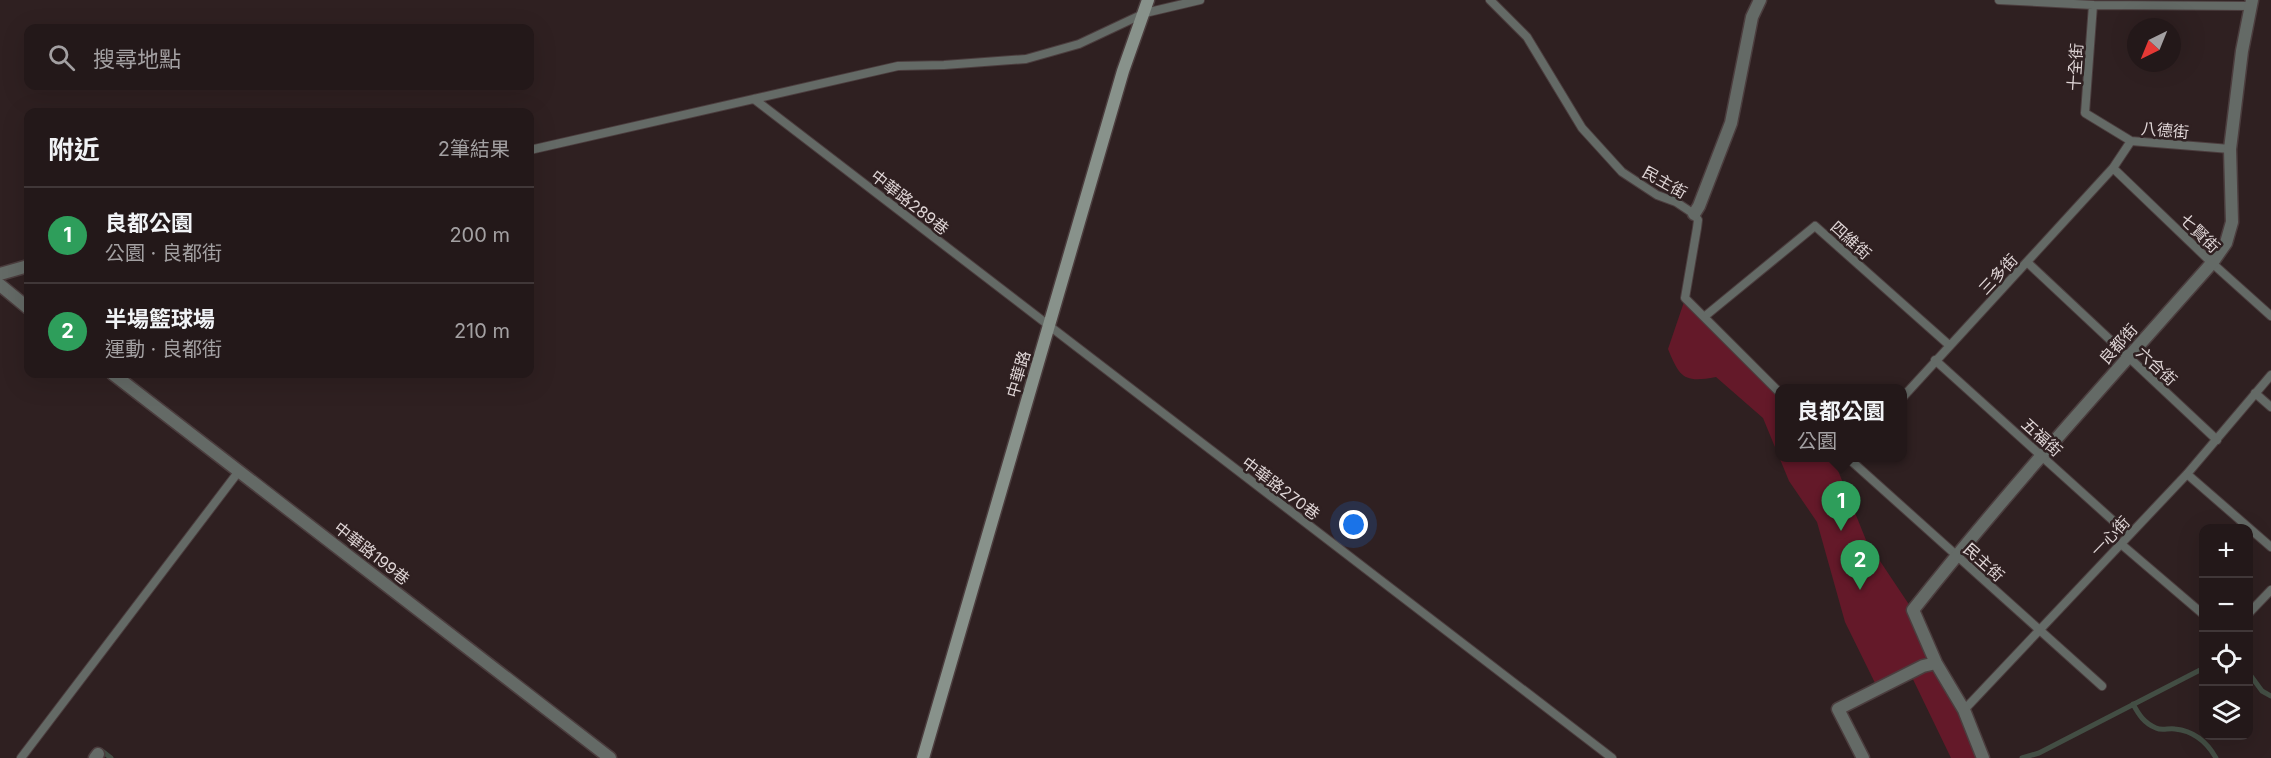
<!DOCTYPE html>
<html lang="zh-TW">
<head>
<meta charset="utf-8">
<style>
  :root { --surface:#231819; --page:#2b2122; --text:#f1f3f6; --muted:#a3a0a2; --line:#403738; --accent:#21d887 }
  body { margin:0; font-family:Inter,"Noto Sans TC",sans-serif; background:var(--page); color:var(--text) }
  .controls { position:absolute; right:18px; bottom:18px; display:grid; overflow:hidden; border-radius:12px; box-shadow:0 6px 24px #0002 }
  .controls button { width:54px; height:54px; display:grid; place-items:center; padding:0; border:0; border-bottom:2px solid var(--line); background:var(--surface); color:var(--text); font:30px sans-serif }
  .compass { position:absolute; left:2127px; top:18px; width:54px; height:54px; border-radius:50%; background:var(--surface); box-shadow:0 6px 24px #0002; rotate:223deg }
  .you { position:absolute; left:1354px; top:525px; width:21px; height:21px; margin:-15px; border:4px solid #fff; border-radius:50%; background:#1a73e8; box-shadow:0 0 0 9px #1a73e833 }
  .badge { display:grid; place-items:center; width:39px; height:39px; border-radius:50%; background:var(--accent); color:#fff; font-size:20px; font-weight:700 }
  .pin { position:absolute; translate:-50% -50px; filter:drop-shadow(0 2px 3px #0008) }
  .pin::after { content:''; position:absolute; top:32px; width:21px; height:18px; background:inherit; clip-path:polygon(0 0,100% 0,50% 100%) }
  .popup { position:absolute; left:1775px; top:384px; width:132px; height:78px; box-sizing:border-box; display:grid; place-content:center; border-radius:12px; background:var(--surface); filter:drop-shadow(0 2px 4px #0005); font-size:20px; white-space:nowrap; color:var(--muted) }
  .popup b { font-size:22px; color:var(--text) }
  .popup::after { content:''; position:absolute; left:50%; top:100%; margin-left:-12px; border:12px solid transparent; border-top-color:var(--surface) }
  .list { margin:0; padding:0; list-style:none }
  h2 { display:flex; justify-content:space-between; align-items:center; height:78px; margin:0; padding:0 24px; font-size:26px }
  h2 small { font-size:20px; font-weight:400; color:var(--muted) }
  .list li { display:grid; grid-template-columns:39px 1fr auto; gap:18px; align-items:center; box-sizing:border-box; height:96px; padding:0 24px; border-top:2px solid var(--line) }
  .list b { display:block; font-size:22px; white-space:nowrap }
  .list p { margin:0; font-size:20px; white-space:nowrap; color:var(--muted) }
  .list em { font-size:20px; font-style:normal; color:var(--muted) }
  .icon { flex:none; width:33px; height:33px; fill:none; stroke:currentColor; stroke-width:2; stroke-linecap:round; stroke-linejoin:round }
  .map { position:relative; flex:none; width:2271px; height:758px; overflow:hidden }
  .search { position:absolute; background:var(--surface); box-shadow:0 6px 24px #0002; left:24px; top:24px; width:510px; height:66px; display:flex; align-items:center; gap:15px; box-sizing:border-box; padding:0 21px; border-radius:12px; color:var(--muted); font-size:22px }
  .panel { position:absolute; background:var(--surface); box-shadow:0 6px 24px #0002; left:24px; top:108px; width:510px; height:270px; border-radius:12px }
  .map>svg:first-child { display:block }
</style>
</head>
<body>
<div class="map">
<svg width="2271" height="758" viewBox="0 0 2271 758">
  <rect width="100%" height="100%" fill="#2f2021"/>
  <path fill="#641929" d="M1684 302 1779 396 1780 458H1841L1837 468 1866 540 1910 606 1959 712 1977 758H1951L1908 669 1875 683 1845 622 1817 522 1789 481 1763 418 1716 377C1684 383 1680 378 1668 349Z"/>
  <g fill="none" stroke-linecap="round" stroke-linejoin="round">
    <path stroke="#434e44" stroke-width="5" d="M2248 672 2262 691 2271 696
      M2133 704C2139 715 2144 723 2156 728 2162 731 2168 728 2175 729 2194 731 2207 742 2216 758
      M102 751 111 758
      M2022 758 2039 753 2204 668"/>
    <g stroke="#4b3d3e" stroke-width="10">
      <path id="service" d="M1490 0 1527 37 1582 128 1622 172 1657 195 1676 202 1694 214 1698 220 1697 228 1685 298 1780 393
        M1999 0 2093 5 2251 6
        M2093 5 2085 113 2131 141
        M754 99 1612 758
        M530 150 898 66 944 65 1026 59 1079 44 1145 13 1200 0
        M2113 168 2212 263 2271 316
        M2027 262 2217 440
        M1704 317 1815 226 1949 345
        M1935 360 2129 535
        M2255 393 2271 407
        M1902 398 2113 168 2131 141 2230 149
        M1848 458 2102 686
        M2187 474 2271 547
        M2121 544 2204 615
        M2248 614 2271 590
        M1964 710 2187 474 2271 375
        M21 758 239 471"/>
    </g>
    <g stroke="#4b3d3e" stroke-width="15">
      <path id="minor" d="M1694 214 1699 206 1731 123 1752 17 1760 0
        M0 274 28 266
        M0 285 28 308
        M113 374 610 758
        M95 758 98 754
        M1863 758 1838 709 1923 666 1936 663
        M1983 758 1964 710 1936 663 1913 610C2008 490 2111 377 2212 263L2226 243 2232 222 2230 149 2242 51 2252 0"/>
    </g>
    <g stroke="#4b3d3e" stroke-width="15">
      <path id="secondary" d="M923 758 1123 71 1148 0"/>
    </g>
    <use href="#service" stroke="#646a66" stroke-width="8"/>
    <use href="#minor" stroke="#646a66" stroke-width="12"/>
    <use href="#secondary" stroke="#88928b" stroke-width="12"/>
  </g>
  <g text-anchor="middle" stroke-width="5" stroke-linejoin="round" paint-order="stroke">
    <g font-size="16" fill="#ded4d5" stroke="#2f2021">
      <text transform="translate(2075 67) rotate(-86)" y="6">十全街</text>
      <text transform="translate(2165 130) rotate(5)" y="6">八德街</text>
      <text transform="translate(1665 182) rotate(29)" y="6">民主街</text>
      <text transform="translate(910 202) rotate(38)" y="6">中華路289巷</text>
      <text transform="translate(2200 233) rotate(44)" y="6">七賢街</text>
      <text transform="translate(1851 240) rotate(42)" y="6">四維街</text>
      <text transform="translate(1998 274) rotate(-47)" y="6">三多街</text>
      <text transform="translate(2118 344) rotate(-48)" y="6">良都街</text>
      <text transform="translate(2157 366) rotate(43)" y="6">六合街</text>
      <text transform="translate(1018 374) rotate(-74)" y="6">中華路</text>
      <text transform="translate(2042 437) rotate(42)" y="6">五福街</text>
      <text transform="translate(1281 488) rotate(37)" y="6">中華路270巷</text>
      <text transform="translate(2110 536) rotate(-46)" y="6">一心街</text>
      <text transform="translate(372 553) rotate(38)" y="6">中華路199巷</text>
      <text transform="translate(1984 562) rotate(42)" y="6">民主街</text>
    </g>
  </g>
</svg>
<div class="controls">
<button>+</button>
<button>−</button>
<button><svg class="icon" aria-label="locate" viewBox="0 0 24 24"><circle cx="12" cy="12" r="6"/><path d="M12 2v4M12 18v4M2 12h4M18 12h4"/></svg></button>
<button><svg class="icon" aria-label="layers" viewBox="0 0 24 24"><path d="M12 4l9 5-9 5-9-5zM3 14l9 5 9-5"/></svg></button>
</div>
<svg class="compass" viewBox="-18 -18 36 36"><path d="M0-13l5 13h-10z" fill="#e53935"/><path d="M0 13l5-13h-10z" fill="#a3a0a2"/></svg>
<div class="you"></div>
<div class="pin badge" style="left:1841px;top:531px;background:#2e9e5b">1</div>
<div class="popup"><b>良都公園</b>公園</div>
<div class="pin badge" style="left:1860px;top:590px;background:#2e9e5b">2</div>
<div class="search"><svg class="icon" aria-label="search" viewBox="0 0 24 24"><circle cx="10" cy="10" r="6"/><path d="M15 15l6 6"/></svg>搜尋地點</div>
<section class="panel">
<h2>附近<small>2筆結果</small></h2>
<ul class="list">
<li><span class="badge" style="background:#2e9e5b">1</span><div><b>良都公園</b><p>公園 · 良都街</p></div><em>200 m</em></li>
<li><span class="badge" style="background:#2e9e5b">2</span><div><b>半場籃球場</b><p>運動 · 良都街</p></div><em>210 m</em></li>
</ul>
</section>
</div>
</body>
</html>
